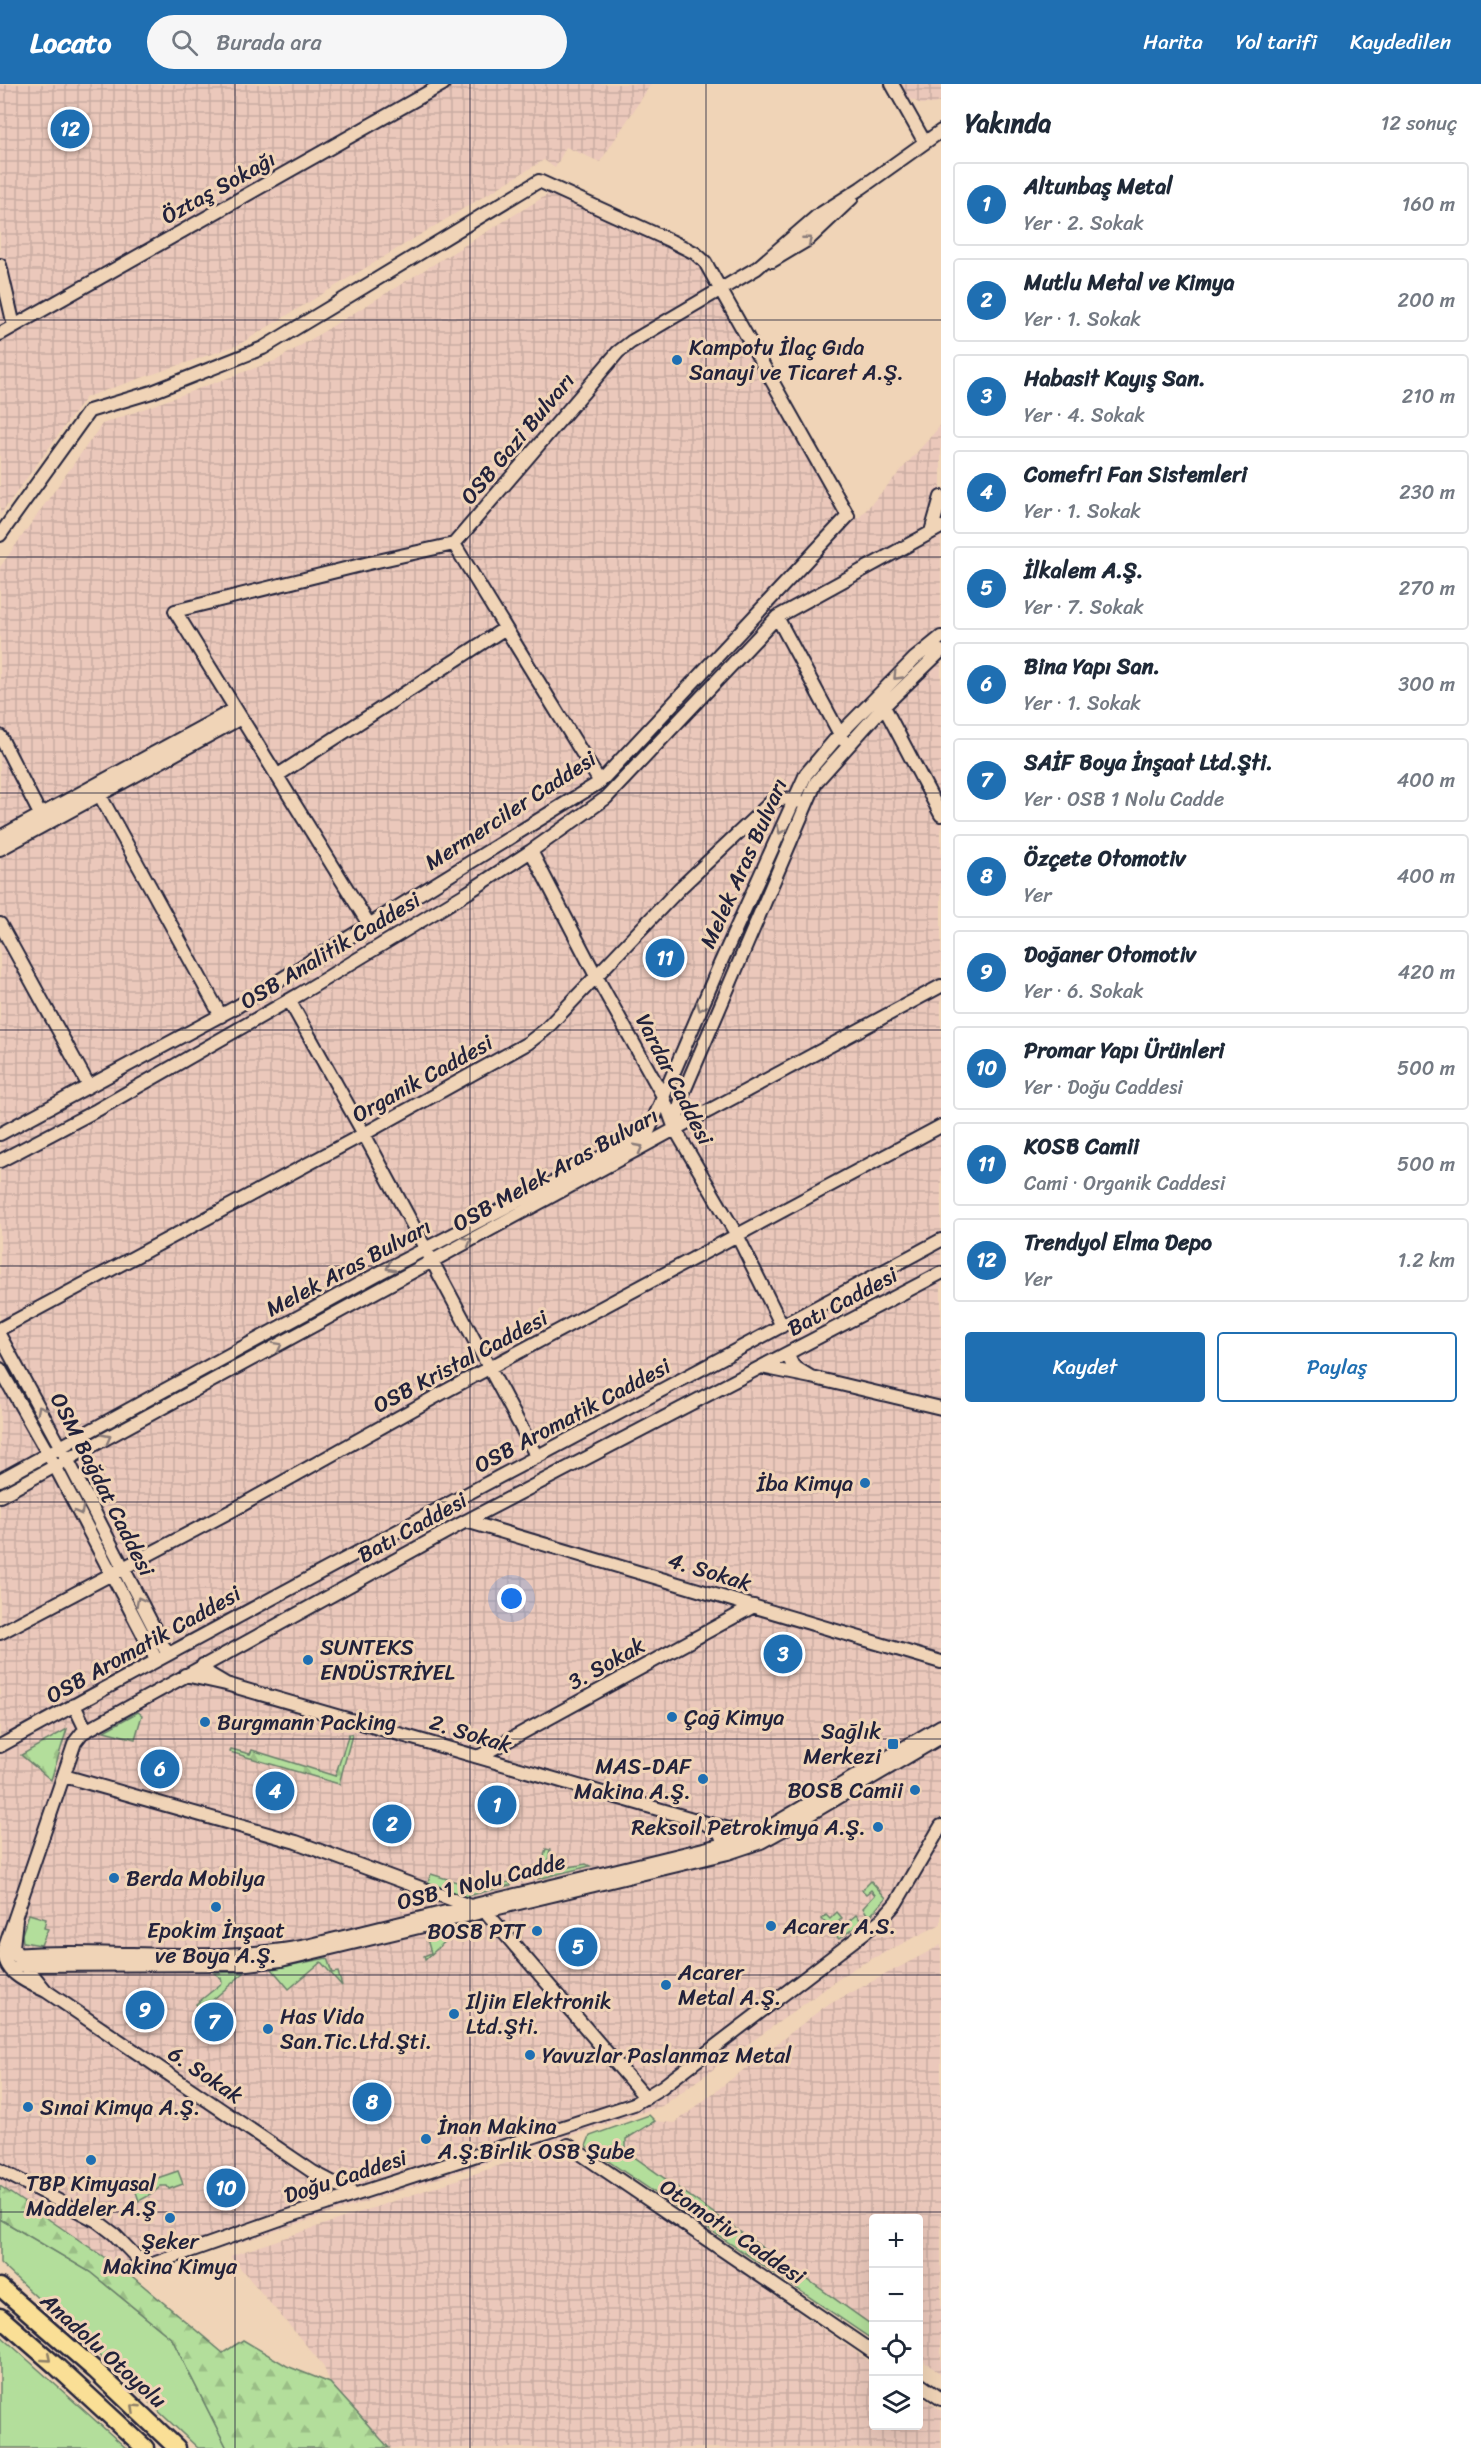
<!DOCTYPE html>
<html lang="tr">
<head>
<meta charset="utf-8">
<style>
  :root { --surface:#fff; --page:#f6f6f7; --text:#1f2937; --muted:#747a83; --line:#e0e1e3; --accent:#1f6fb2 }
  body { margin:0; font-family:Sriracha,sans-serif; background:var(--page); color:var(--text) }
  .controls { position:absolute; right:18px; bottom:18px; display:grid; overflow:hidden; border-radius:6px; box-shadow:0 6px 24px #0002 }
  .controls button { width:54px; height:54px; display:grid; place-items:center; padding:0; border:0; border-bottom:2px solid var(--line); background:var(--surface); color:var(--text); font:30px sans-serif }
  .you { position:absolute; left:512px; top:1515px; width:21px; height:21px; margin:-15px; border:4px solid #fff; border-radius:50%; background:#1a73e8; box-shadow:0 0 0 9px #1a73e833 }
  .badge { display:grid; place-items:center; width:39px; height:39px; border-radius:50%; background:var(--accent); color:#fff; font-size:20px; font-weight:700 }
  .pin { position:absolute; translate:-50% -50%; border:3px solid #fff; box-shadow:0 2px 6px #0006 }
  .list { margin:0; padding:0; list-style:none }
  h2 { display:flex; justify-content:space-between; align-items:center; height:78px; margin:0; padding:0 24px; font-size:26px }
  h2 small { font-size:20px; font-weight:400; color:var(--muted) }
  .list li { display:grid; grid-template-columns:39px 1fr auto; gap:18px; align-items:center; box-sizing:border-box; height:84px; margin:0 12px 12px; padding:0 12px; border:2px solid var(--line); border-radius:6px }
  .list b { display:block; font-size:22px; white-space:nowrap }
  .list p { margin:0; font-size:20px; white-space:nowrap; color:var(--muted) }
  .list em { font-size:20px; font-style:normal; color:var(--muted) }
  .actions { display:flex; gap:12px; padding:18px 24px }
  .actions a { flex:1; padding:14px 0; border:2px solid var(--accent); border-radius:6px; text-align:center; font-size:21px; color:var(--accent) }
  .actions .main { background:var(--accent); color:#fff }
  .icon { flex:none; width:33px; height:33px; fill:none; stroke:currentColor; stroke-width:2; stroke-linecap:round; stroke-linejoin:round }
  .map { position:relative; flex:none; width:941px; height:2364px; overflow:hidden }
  header { display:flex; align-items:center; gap:36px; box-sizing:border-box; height:84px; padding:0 30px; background:var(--accent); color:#fff }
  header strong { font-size:28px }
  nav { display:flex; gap:33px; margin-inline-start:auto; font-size:21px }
  .search { width:420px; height:54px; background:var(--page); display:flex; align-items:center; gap:15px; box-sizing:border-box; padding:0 21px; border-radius:33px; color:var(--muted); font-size:22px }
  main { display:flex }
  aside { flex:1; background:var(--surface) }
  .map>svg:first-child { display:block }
</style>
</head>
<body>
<header>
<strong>Locato</strong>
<div class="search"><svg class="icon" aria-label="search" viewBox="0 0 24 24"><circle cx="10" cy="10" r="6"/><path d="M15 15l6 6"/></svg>Burada ara</div>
<nav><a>Harita</a><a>Yol tarifi</a><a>Kaydedilen</a></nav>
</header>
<main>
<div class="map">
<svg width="941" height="2364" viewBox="0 0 941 2364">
  <defs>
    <pattern id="industrial-grid" width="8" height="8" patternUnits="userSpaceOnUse" patternTransform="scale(1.5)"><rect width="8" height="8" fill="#ebc8bb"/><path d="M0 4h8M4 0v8" fill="none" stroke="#c9aca2"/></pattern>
    <pattern id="forest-firs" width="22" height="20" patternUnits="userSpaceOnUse" patternTransform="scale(1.5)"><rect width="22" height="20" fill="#b3de9b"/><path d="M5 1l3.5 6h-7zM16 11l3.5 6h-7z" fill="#9abe86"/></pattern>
  </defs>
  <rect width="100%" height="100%" fill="#f0d4b7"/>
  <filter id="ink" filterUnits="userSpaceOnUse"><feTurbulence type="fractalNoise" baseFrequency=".0167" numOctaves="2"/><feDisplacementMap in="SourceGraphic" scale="12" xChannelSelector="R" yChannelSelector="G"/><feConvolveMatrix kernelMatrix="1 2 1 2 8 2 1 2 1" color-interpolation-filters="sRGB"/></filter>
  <g filter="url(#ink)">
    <path fill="url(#industrial-grid)" d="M0 0H651L600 78 566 63 555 84 544 76 238 261 86 313 0 431Z
      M900 0H941V17L934 20H921L907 13Z
      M565 100 707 171 858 435 941 341V1840L854 1884 662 2022 133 2193 0 2102V483L102 340 277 276Z
      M941 1861V2290L919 2274 918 2134H874L873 2242 626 2067V2055L655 2037 675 2039 824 1923Z
      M548 2065 568 2068 873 2280 874 2342H918L919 2311 941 2327V2364H389L330 2299 323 2281 230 2172Z"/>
    <path fill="#b3de9b" stroke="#6a806b" stroke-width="1.5" d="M138 1628 142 1631 135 1655 104 1647Z
      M871 1797 886 1814 869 1833 863 1824 875 1811 871 1806 866 1810 862 1806Z
      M837 1828 842 1834 839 1837 843 1842 856 1831 862 1838 839 1855 822 1835 826 1831 830 1835Z
      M29 1830 46 1835 44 1844 48 1845 41 1861 23 1858 22 1850Z
      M462 1842 425 1876 424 1872 431 1869 426 1852Z
      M327 1874 332 1889 338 1888 342 1902 321 1878 289 1905 272 1885Z
      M245 1888 201 1926 196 1920 222 1899 221 1894 214 1889Z
      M649 2031 655 2037 626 2055V2067L873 2242V2256L586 2062 590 2052Z
      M178 2087 183 2100 169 2105 167 2102H161L152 2110 139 2117 134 2102Z
      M0 2135 90 2188 172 2255 227 2364H198L0 2179Z
      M0 2251 126 2364H0Z"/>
    <path fill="url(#forest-firs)" stroke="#6a806b" stroke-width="1.5" d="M67 1645 51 1696 21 1671Z
      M349 1650 352 1651 339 1700 230 1668 231 1665 250 1670 252 1666 335 1692Z
      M546 1765 550 1766 548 1777 551 1781 569 1783 586 1780 590 1782 538 1795Z
      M431 1790 460 1799 468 1794 488 1801 510 1798 511 1801 464 1813 428 1798Z
      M0 2102 133 2193 223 2269 243 2256 287 2282 330 2299 389 2364H227L172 2255 90 2188 0 2135Z"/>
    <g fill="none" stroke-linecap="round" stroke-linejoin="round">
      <g stroke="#22223b" stroke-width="16">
        <path id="minor" d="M892 0 924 57
          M772 177 809 155 852 114
          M0 181 14 242
          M0 250 443 0
          M931 448 941 413
          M0 451 89 327 152 308 263 264 539 97 671 157 695 169 705 178 848 432 600 698 238 922 0 1050
          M454 460 600 698
          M777 533 843 656
          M880 615 941 731
          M0 652 43 736
          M278 691 504 545
          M97 706 221 932
          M0 753 235 625
          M0 765 241 634
          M531 767 596 892 663 1012 675 1045 738 1153 782 1242
          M0 840 89 1002
          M370 842 175 527 373 478 454 460 618 268 631 258 757 184 817 132 861 104 941 47
          M289 916 364 1050 537 1373
          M675 1045 941 902
          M0 1077 97 1026 300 910 467 809 531 767 606 714 777 533 941 443
          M0 1245 364 1050 528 959 545 946 680 804 771 718C782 714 790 713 801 718
          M0 1252 67 1375 167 1569
          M762 1283 811 1293 793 1282 787 1270
          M0 1285 55 1382 156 1575
          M811 1293 941 1324
          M0 1396 381 1188 596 1076 649 1046 720 880 806 690 839 651 914 575 941 553
          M0 1412 675 1045 682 1012 816 698 884 622 941 567
          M466 1437 941 1578
          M0 1549 233 1426 444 1308 941 1042
          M185 1591 226 1600 209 1590 203 1581
          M226 1600 703 1738
          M74 1621 86 1646
          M0 1662C312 1490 628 1326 941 1156
          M478 1673 754 1522
          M64 1692 296 1758 486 1828 646 2014
          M724 1760 720 1749 703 1738 729 1745 741 1753 742 1762
          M16 1835 13 1863 20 1875 46 1907C27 1898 4 1890 4 1866L75 1658 82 1649 466 1437 941 1189
          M11 1871C111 1863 212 1882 311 1861L724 1760 764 1746 941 1642
          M19 1881 248 1880 281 1876 728 1769 761 1758 781 1747 941 1653
          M46 1907 313 2088
          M568 2061 874 2269
          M0 2086 97 2137 114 2150 143 2180 150 2181 286 2133 634 2020 662 2003 882 1835 896 1819 941 1742
          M323 2121 325 2104 313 2088 355 2110
          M918 2299 941 2315"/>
      </g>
      <g stroke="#22223b" stroke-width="21">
        <path id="highway" d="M0 2203 95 2286 177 2364
          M0 2233 55 2281 145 2364"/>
      </g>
      <use href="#minor" stroke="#f0d4b7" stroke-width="12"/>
      <use href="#highway" stroke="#fadf96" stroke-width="16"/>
    </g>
    <defs><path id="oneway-chevron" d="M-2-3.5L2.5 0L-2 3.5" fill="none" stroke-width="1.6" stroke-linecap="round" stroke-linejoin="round" transform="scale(1.5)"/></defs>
    <g stroke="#897b79">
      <use href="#oneway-chevron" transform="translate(808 156) rotate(-39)"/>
      <use href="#oneway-chevron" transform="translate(897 592) rotate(134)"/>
      <use href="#oneway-chevron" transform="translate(781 746) rotate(114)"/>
      <use href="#oneway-chevron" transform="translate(701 923) rotate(113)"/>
      <use href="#oneway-chevron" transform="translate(639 1064) rotate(-28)"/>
      <use href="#oneway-chevron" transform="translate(468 1157) rotate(-29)"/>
      <use href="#oneway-chevron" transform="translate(390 1183) rotate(152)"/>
      <use href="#oneway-chevron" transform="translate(278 1262) rotate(-29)"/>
      <use href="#oneway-chevron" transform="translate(41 1325) rotate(-119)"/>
      <use href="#oneway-chevron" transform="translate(107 1354) rotate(-28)"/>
      <use href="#oneway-chevron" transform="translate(80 1427) rotate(62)"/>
      <use href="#oneway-chevron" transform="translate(140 1517) rotate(-118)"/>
    </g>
    <g stroke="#8e8068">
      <use href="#oneway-chevron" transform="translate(47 2274) rotate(41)"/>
      <use href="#oneway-chevron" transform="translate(135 2324) rotate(-137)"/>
    </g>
  </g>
  <path fill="none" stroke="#22223b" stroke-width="1.5" stroke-opacity="0.55" d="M235 0V2364M470 0V2364M706 0V2364M0 236H941M0 473H941M0 709H941M0 946H941M0 1182H941M0 1418H941M0 1655H941M0 1891H941M0 2128H941"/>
  <g fill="#1f6fb2" stroke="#f0d4b7" stroke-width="2">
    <circle cx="677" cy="276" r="6"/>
    <circle cx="865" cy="1399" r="6"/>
    <circle cx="308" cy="1576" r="6"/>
    <circle cx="672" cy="1633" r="6"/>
    <circle cx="205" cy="1638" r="6"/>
    <rect x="887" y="1654" width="12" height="12" rx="3"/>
    <circle cx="703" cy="1695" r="6"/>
    <circle cx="915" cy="1706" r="6"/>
    <circle cx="878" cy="1743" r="6"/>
    <circle cx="114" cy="1794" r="6"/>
    <circle cx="216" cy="1823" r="6"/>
    <circle cx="771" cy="1842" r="6"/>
    <circle cx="537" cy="1847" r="6"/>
    <circle cx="666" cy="1901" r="6"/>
    <circle cx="454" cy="1930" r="6"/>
    <circle cx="268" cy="1945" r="6"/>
    <circle cx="530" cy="1971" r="6"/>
    <circle cx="28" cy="2023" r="6"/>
    <circle cx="426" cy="2055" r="6"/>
    <circle cx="91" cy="2076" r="6"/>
    <circle cx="170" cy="2134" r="6"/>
  </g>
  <g text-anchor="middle" stroke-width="6" stroke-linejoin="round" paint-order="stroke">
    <g font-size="22" fill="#22223b" stroke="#f0d4b7">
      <text transform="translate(218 103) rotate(-29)" y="8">Öztaş Sokağı</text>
      <text transform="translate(517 354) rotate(-50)" y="8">OSB Gazi Bulvarı</text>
      <text transform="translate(510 726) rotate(-33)" y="8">Mermerciler Caddesi</text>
      <text transform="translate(743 779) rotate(-66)" y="8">Melek Aras Bulvarı</text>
      <text transform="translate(330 866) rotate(-31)" y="8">OSB Analitik Caddesi</text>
      <text transform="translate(422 994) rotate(-29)" y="8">Organik Caddesi</text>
      <text transform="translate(675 995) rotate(63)" y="8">Vardar Caddesi</text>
      <text transform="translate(555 1085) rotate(-29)" y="8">OSB Melek Aras Bulvarı</text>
      <text transform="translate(348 1183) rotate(-28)" y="8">Melek Aras Bulvarı</text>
      <text transform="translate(842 1217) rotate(-28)" y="8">Batı Caddesi</text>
      <text transform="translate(460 1277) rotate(-28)" y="8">OSB Kristal Caddesi</text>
      <text transform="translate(572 1331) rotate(-28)" y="8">OSB Aromatik Caddesi</text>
      <text transform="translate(103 1400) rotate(63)" y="8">OSM Bağdat Caddesi</text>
      <text transform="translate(412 1443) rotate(-29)" y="8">Batı Caddesi</text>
      <text transform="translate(710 1487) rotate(17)" y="8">4. Sokak</text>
      <text transform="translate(143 1560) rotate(-29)" y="8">OSB Aromatik Caddesi</text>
      <text transform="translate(606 1579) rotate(-29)" y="8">3. Sokak</text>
      <text transform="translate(471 1649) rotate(17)" y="8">2. Sokak</text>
      <text transform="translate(481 1797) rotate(-14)" y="8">OSB 1 Nolu Cadde</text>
      <text transform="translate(206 1990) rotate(34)" y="8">6. Sokak</text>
      <text transform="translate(345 2092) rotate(-18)" y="8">Doğu Caddesi</text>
      <text transform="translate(733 2147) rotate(34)" y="8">Otomotiv Caddesi</text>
      <text transform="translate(104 2266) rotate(42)" y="8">Anadolu Otoyolu</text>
    </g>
    <g font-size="22" fill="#22223b" stroke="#f0d4b7" text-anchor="start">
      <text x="689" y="271">Kampotu İlaç Gıda<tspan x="689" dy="25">Sanayi ve Ticaret A.Ş.</tspan></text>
      <text x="853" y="1407" text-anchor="end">İba Kimya</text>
      <text x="320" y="1571">SUNTEKS<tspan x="320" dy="25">ENDÜSTRİYEL</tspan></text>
      <text x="684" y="1641">Çağ Kimya</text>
      <text x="217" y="1646">Burgmann Packing</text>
      <text x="881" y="1655" text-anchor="end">Sağlık<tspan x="881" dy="25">Merkezi</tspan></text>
      <text x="691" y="1690" text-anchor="end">MAS-DAF<tspan x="691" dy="25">Makina A.Ş.</tspan></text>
      <text x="903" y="1714" text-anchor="end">BOSB Camii</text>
      <text x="866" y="1751" text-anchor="end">Reksoil Petrokimya A.Ş.</text>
      <text x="126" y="1802">Berda Mobilya</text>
      <text x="783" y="1850">Acarer A.S.</text>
      <text x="216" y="1854" text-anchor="middle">Epokim İnşaat<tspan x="216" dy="25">ve Boya A.Ş.</tspan></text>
      <text x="525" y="1855" text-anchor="end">BOSB PTT</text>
      <text x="678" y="1896">Acarer<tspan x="678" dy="25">Metal A.Ş.</tspan></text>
      <text x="466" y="1925">Iljin Elektronik<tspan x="466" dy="25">Ltd.Şti.</tspan></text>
      <text x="280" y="1940">Has Vida<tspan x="280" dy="25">San.Tic.Ltd.Şti.</tspan></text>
      <text x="542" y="1979">Yavuzlar Paslanmaz Metal</text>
      <text x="40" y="2031">Sınai Kimya A.Ş.</text>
      <text x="438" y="2050">İnan Makina<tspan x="438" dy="25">A.Ş.Birlik OSB Şube</tspan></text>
      <text x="91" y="2107" text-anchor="middle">TBP Kimyasal<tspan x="91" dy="25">Maddeler A.Ş</tspan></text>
      <text x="170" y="2165" text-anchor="middle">Şeker<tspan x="170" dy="25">Makina Kimya</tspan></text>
    </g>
  </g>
</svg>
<div class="controls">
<button>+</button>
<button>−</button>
<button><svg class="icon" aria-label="locate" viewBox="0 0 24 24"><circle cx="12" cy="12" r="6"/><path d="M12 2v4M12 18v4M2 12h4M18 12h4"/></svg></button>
<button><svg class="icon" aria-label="layers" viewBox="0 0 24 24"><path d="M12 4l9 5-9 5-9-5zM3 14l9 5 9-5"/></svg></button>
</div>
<div class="you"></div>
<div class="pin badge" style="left:497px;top:1721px">1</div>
<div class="pin badge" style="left:392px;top:1740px">2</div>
<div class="pin badge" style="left:783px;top:1570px">3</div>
<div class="pin badge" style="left:275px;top:1707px">4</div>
<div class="pin badge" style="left:578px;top:1863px">5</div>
<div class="pin badge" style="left:160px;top:1685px">6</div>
<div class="pin badge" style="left:214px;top:1938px">7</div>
<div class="pin badge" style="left:372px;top:2018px">8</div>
<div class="pin badge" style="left:145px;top:1926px">9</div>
<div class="pin badge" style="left:226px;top:2104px">10</div>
<div class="pin badge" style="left:665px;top:874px">11</div>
<div class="pin badge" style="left:70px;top:45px">12</div>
</div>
<aside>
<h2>Yakında<small>12 sonuç</small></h2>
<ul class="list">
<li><span class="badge">1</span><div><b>Altunbaş Metal</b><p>Yer · 2. Sokak</p></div><em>160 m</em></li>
<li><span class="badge">2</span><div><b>Mutlu Metal ve Kimya</b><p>Yer · 1. Sokak</p></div><em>200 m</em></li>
<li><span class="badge">3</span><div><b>Habasit Kayış San.</b><p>Yer · 4. Sokak</p></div><em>210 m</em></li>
<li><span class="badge">4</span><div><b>Comefri Fan Sistemleri</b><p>Yer · 1. Sokak</p></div><em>230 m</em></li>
<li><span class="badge">5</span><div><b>İlkalem A.Ş.</b><p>Yer · 7. Sokak</p></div><em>270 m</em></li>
<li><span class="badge">6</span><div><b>Bina Yapı San.</b><p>Yer · 1. Sokak</p></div><em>300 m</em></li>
<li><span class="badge">7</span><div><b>SAİF Boya İnşaat Ltd.Şti.</b><p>Yer · OSB 1 Nolu Cadde</p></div><em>400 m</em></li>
<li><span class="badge">8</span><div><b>Özçete Otomotiv</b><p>Yer</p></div><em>400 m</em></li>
<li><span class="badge">9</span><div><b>Doğaner Otomotiv</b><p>Yer · 6. Sokak</p></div><em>420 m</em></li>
<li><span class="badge">10</span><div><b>Promar Yapı Ürünleri</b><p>Yer · Doğu Caddesi</p></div><em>500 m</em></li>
<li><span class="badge">11</span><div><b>KOSB Camii</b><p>Cami · Organik Caddesi</p></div><em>500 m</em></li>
<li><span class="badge">12</span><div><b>Trendyol Elma Depo</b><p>Yer</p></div><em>1.2 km</em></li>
</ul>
<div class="actions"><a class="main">Kaydet</a><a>Paylaş</a></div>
</aside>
</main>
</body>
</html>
